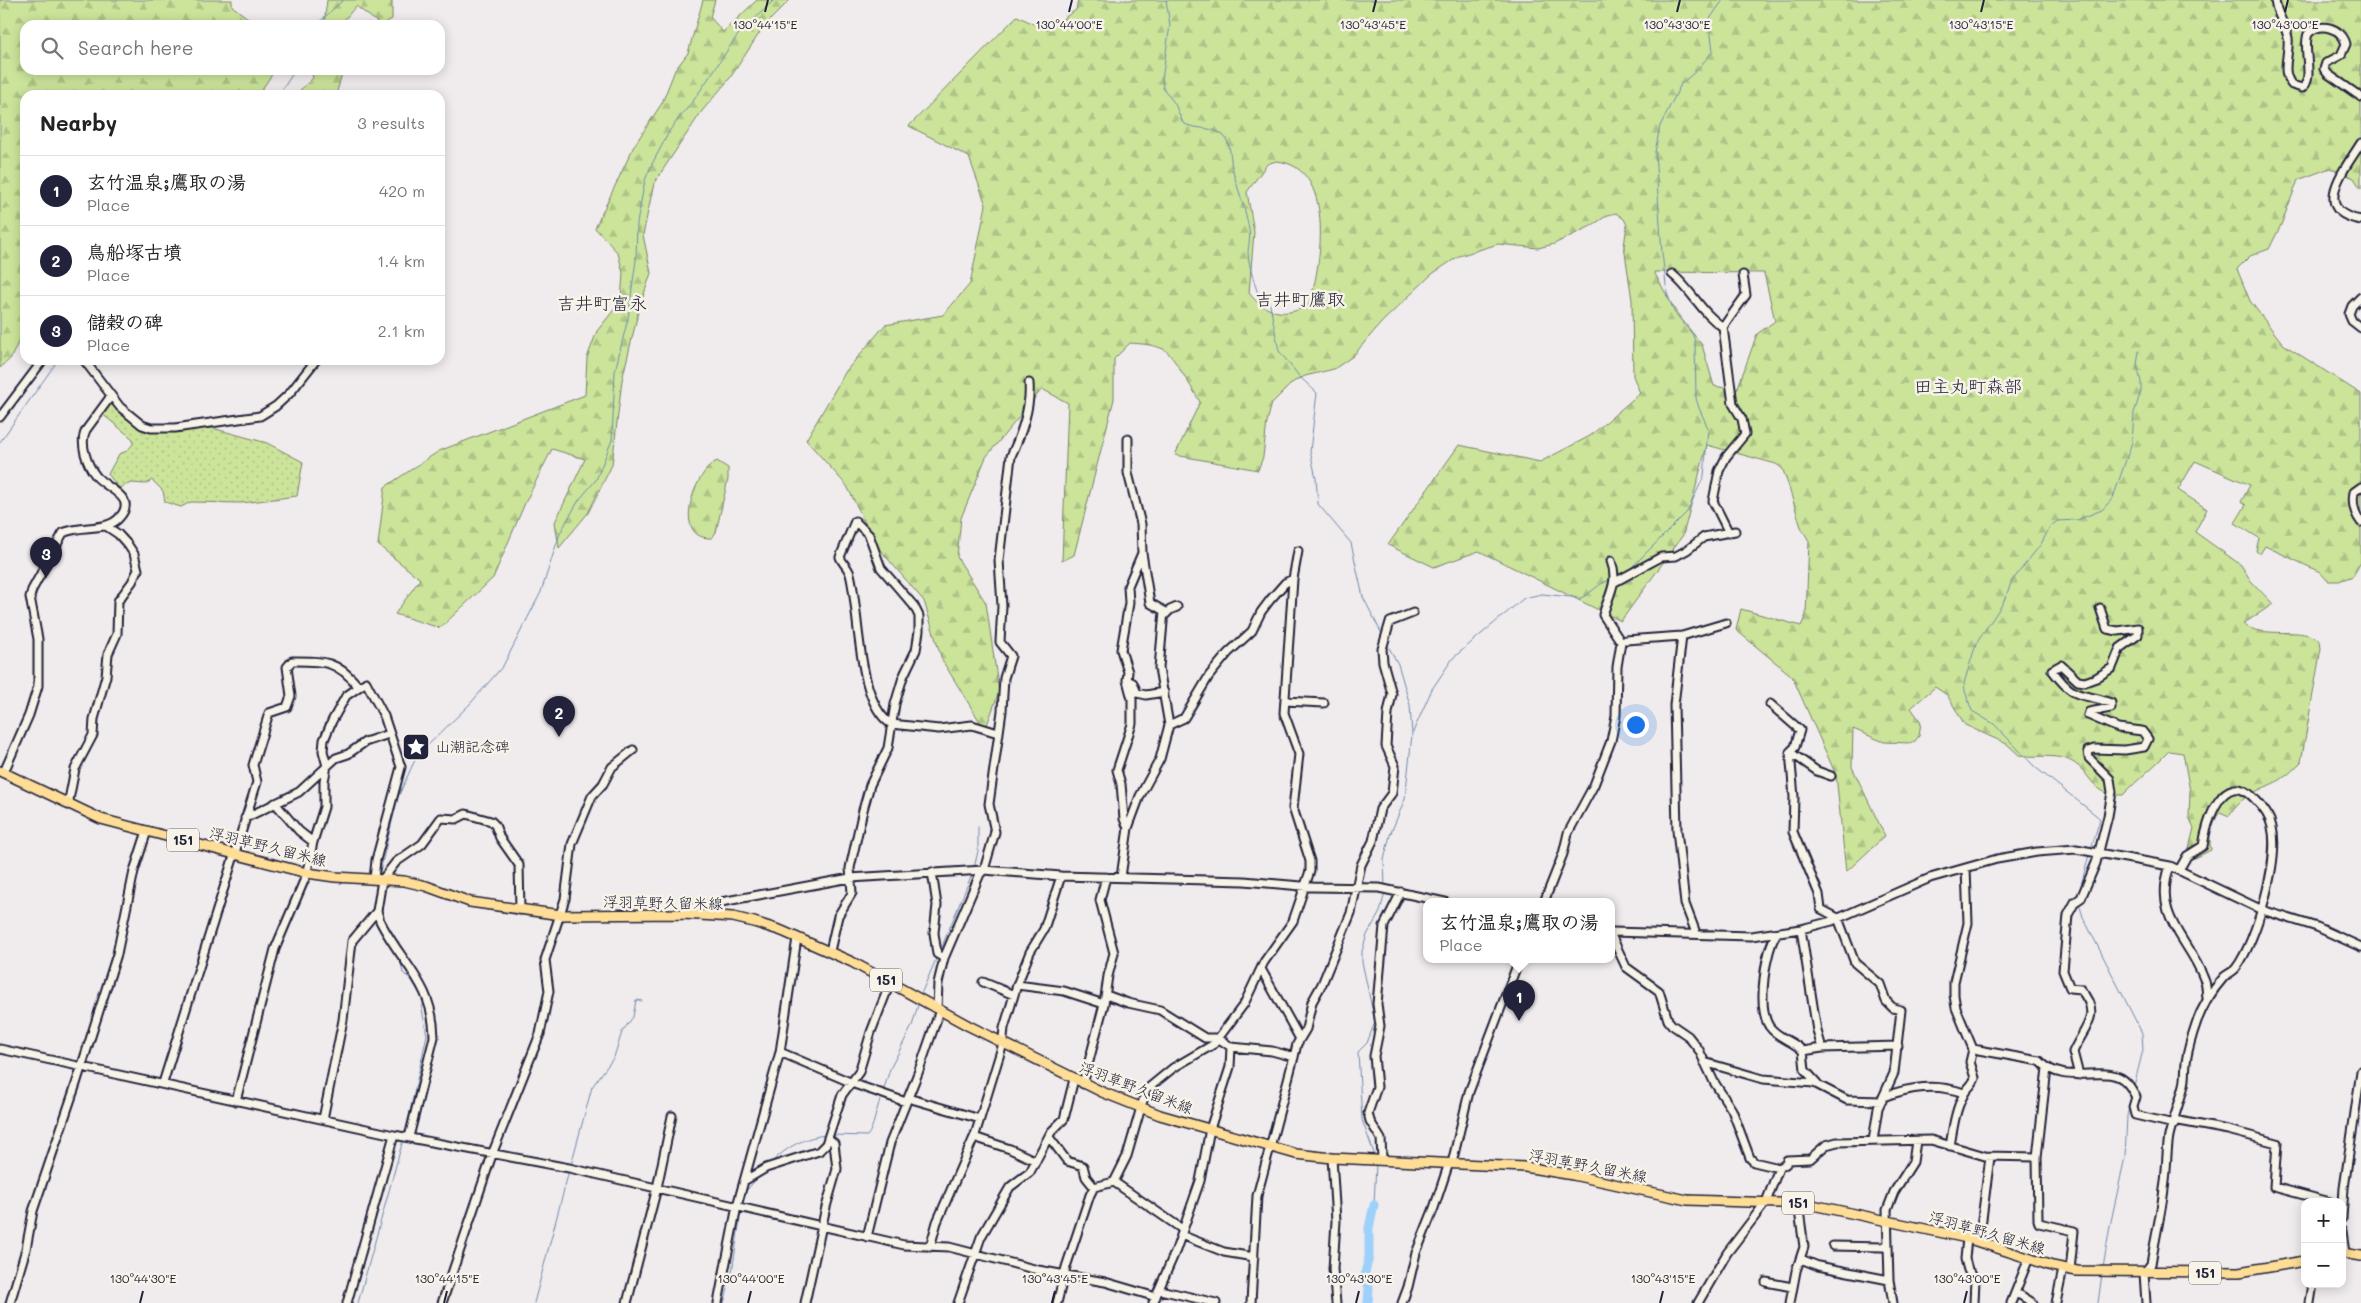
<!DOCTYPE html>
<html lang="en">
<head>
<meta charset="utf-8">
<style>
  :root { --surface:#fff; --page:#f2f2f2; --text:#222; --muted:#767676; --line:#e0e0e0; --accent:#22223b }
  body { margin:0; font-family:Mali,"Klee One",sans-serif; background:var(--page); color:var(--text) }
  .controls { position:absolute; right:15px; bottom:15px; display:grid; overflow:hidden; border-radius:10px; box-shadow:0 2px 12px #0003 }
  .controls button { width:45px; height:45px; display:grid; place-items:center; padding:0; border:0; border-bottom:1px solid var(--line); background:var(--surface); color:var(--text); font:25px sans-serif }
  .you { position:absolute; left:1635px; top:724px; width:18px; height:18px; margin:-12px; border:4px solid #fff; border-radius:50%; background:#1a73e8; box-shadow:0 0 0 8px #1a73e833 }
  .badge { display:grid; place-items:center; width:32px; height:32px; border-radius:50%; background:var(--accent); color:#fff; font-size:16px; font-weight:700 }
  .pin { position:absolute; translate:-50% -41px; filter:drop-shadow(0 1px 2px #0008) }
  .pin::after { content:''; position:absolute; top:26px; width:18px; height:15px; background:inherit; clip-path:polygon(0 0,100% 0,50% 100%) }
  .popup { position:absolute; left:1423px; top:898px; width:192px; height:65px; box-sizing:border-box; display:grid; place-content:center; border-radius:10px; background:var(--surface); filter:drop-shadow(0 1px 4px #0005); font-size:16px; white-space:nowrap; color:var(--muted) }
  .popup b { font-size:19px; color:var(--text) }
  .popup::after { content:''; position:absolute; left:50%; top:100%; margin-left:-10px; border:10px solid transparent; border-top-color:var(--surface) }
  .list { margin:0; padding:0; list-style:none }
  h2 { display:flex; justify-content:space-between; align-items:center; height:65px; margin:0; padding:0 20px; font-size:21px }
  h2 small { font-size:16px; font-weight:400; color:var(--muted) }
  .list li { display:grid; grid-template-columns:32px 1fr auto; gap:15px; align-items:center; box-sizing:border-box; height:70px; padding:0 20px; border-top:1px solid var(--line) }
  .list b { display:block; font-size:19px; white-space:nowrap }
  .list p { margin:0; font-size:16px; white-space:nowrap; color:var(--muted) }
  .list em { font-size:16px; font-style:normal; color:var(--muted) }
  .icon { flex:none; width:28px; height:28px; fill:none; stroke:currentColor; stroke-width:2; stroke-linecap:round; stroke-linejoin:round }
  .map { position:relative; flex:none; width:2361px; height:1303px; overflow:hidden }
  .search { position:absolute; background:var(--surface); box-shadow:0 2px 12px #0003; left:20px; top:20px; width:425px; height:55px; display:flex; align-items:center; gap:12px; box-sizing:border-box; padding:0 18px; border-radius:15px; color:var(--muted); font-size:19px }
  .panel { position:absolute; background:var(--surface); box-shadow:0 2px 12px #0003; left:20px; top:90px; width:425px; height:275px; border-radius:15px }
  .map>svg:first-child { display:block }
</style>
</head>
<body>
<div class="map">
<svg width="2361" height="1303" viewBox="0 0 2361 1303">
  <defs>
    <pattern id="forest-firs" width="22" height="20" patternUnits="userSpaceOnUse" patternTransform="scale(1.25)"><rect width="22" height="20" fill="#cbe49a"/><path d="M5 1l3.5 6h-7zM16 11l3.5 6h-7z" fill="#aec386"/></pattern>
    <pattern id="park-dots" width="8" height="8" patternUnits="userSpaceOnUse" patternTransform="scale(1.25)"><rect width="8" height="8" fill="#cbe49a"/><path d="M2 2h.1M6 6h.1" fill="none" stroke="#aec386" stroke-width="1.8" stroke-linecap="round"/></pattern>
  </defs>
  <rect width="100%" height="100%" fill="#f0ebec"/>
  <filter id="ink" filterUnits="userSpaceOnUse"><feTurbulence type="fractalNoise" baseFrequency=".02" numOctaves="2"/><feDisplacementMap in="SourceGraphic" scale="10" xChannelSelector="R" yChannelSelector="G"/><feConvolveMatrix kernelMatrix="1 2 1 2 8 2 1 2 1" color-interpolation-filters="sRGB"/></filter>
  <g filter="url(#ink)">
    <path fill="url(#forest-firs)" stroke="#76836a" fill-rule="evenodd" d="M0 0H232V6L257 25H25V70H275L258 95H25V327L11 358 0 368Z
      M327 0H392V19L381 25 356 6 340 25H324Z
      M703 0H715L710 17 723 32 757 0H790L764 26 730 78 702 111 654 183 643 235 651 273 639 309 622 380 612 465 588 513 559 548 555 522 585 459 552 449 525 503 493 578 440 628 395 614 420 579 378 545 385 487 439 451 585 395 587 358 597 331 621 301 623 273 618 253 595 228 634 146 662 103 675 70 688 53Z
      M1078 0H2361V189L2354 178 2330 168 2298 180 2281 225 2269 249 2250 256 2237 269 2250 301 2283 344 2361 394V562L2353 576 2339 581H2328L2320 572 2265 546 2260 554 2256 551 2259 538 2235 523 2246 505 2241 502 2250 485 2195 461 2178 490 2207 509 2195 532 2241 565 2251 581 2273 604 2243 624C2264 640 2302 625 2320 641L2321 648 2301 762C2295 768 2288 775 2280 780 2261 790 2240 795 2229 816L2220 812C2211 824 2208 836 2211 850L2195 858 2189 857 2188 852 2194 828 2189 817 2190 791 2183 753 2169 751C2154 767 2138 779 2123 795 2089 797 2092 768 2066 759 2050 754 2034 758 2019 755L2007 744 1965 725 1947 695 1935 687 1911 708 1921 722 1919 736 1915 741 1910 743 1884 742 1853 729 1852 767 1885 836 1846 872 1836 775 1792 676 1736 630 1741 609 1801 626 1806 615 1809 541 1801 527 1786 478 1782 468 1776 464 1707 445 1683 535 1621 621 1479 551 1434 567 1388 545 1459 445 1540 462 1590 436 1640 393 1633 376 1632 300 1624 246 1627 225 1624 219 1616 213 1608 215 1591 226 1554 244 1538 248 1498 244 1459 256 1432 274 1381 323 1353 356 1334 369 1305 376 1293 382 1272 403 1267 422 1263 457 1258 470 1175 455 1200 402C1195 393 1171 353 1165 350 1154 344 1141 344 1130 343L1114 359V399L1074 555 1062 561 1068 403 1042 389 986 457 961 518 957 557 986 603 999 692 985 730 942 660 924 601 876 545 847 486 806 440 846 371 885 325 943 315 970 284 986 205 969 157 909 126 1017 16 1046 30 1076 10ZM1276 161C1336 166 1322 264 1309 304 1288 319 1264 313 1249 293L1254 232 1247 192 1267 164ZM1654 272 1764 273 1775 321 1757 334 1737 390 1714 386 1702 345 1676 312Z
      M311 70H343L336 95H295L313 78Z
      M717 461 728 468V479L716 532 712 538C670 540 695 470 717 461Z"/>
    <path fill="url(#park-dots)" stroke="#76836a" d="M109 403 141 429 151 431 212 428 267 443 303 462 297 496 242 503 191 502 181 507 165 502 163 491 152 480 146 484 131 483 119 488 108 474 119 454 127 451 133 444V439L101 413Z"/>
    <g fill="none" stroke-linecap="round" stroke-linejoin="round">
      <path stroke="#6c8bae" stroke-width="1" d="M1166 0 1170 25 1162 80 1163 88 1175 104 1183 123C1194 130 1213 126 1223 135 1231 143 1230 157 1232 167 1237 188 1246 209 1249 230 1251 238 1248 246 1248 253 1249 267 1254 281 1258 294L1268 300 1270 305 1279 351 1299 376 1317 393 1310 451 1316 478 1318 504 1351 543 1363 597 1383 636
        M316 25 343 0
        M279 95 295 70
        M0 442 58 360
        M1629 570 1687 512 1704 476 1708 428 1699 408 1696 398 1695 342 1693 335 1674 312 1667 293 1662 253 1655 152 1660 126 1681 84 1697 70 1713 51 1709 20 1723 0
        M1413 732 1432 689 1453 658 1524 598 1542 594 1581 598C1592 593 1598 583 1610 580
        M2091 849 2100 819 2097 816 2035 767 1994 724 1972 711 1965 691 1964 683 1976 644 2003 603 2012 581 2041 544 2050 527 2057 521 2077 520 2102 510 2113 498 2132 442 2134 413 2141 391V382L2137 365 2139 351
        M974 868 978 851V827
        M379 875 398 797 414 762 423 750 469 705 503 666 541 592 560 533 579 500 596 480 612 440 615 371 628 318 636 260 637 223 645 180 651 166 670 130 696 97 737 36 774 0
        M1385 886 1384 860 1390 835 1405 799 1412 735 1410 705 1398 664 1387 644
        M2078 897 2089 855
        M375 903 377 884
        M2079 903 2083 917 2142 1033 2143 1050 2134 1086
        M374 919 383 933
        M940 951 972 874
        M400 959 403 973 412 980 421 995
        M921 994 937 957
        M883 1092 890 1069 912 1026 918 1005
        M405 1134 427 1035 422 1009 424 1001
        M833 1135 867 1136C874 1129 876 1108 881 1098
        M1375 1156 1362 1120 1358 1052 1367 1043 1375 1022 1362 962V951L1367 935 1380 912 1385 892
        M771 1163C786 1147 805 1137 826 1135
        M571 1165 592 1087 614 1057 622 1032 633 1017 636 1000 642 1001
        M742 1205 746 1191 758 1177
        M1374 1205 1376 1163
        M2103 1268 2110 1226 2125 1157 2127 1116 2132 1095
        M731 1279 741 1212
        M358 1303 403 1140
        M534 1303 569 1171
        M724 1303 728 1289
        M2098 1303 2102 1274"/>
      <path stroke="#9dd1fb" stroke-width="9" d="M1368 1303 1369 1288 1365 1273 1369 1257V1228L1374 1205"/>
      <g stroke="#22223b" stroke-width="11">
        <path id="minor" d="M2275 0C2276 14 2286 25 2288 38 2290 55 2280 71 2292 85L2302 88C2315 80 2302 48 2308 34 2320 21 2342 28 2346 44L2341 55 2326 63 2324 69 2328 74 2361 97
          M2361 143C2345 169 2309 211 2361 220
          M1672 274C1692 290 1701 313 1723 327L1733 404 1742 419 1745 434 1726 457 1719 471 1713 501 1729 533
          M2361 297 2352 306 2349 314 2352 321 2361 328
          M1723 327 1746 295 1743 275
          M84 360 120 407 142 425 151 428H175L260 416 276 406 290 393 316 360
          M0 417 43 360
          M2361 487 2354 492C2352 503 2354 513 2361 522
          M1615 582 1661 557 1676 556 1687 550 1704 537 1735 531
          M1164 616 1170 610 1177 607
          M1682 636 1674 705 1677 830 1685 904 1696 933
          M1626 640 1682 636 1726 623
          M1127 680 1133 683 1137 693 1146 695 1164 692
          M1285 701 1324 703
          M1770 704 1800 730 1795 747 1790 752 1817 771 1831 776
          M1169 725 1184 718 1209 676 1228 653 1252 631 1261 612 1270 600 1285 583 1293 579
          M1790 752 1794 797 1793 832 1819 894 1821 909 1838 918 1855 963 1880 984 1886 1001 1893 1008 1901 1010 1894 1073 1878 1108 1873 1141
          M4 772 29 715 38 686V639L30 597 32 590 63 533C79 525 106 531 118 519 140 497 106 489 96 476 87 465 79 443 86 430L111 396
          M275 803 299 831 313 842
          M68 805 75 769 93 735 94 719 106 676 108 654 117 634 118 601 132 582 138 570 134 554 128 545 118 534 106 526
          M245 818 299 792 336 758 348 754 365 742 389 734
          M1128 828 1124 819 1121 784 1117 770 1132 724V699L1127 680 1128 672 1121 650 1129 603 1128 586 1142 553
          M2170 866C2152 918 2189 938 2204 979 2207 984 2206 992 2207 998
          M932 872 937 905 934 933 937 954 944 958
          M1121 877 1128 828 1140 796 1160 759 1169 725 1159 668 1164 611 1150 603 1142 553 1141 524 1128 473V439
          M1544 902 1563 854 1568 833 1594 785 1611 741 1616 716 1617 667 1621 642 1603 615C1609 594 1619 582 1611 561
          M683 914 687 909 705 905 850 878 984 870 1061 876 1244 881 1313 887 1379 888 1445 902
          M1801 929 1817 1031 1822 1048
          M1612 932 1751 936 1801 929 1832 921 1930 878 1997 859 2037 852 2076 849 2170 866 2262 910 2317 927 2361 947
          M1777 933C1765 950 1757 1007 1769 1026 1777 1038 1794 1041 1803 1051L1805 1070 1817 1083
          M1612 937 1626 967 1659 991 1668 1020 1672 1025 1688 1036 1699 1050 1714 1082 1732 1110 1750 1158 1754 1162 1779 1168
          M830 951 838 916 852 893 850 868 863 810 870 785 888 748 895 704 903 677 916 650 919 631V616L914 606 881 568 869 535 855 521 840 557C842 563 848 567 850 574 860 611 856 701 891 724L939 729 972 725 998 733
          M1261 969 1300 1039
          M983 982 1014 995
          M1017 985 1064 991 1104 1004
          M1106 995 1128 1003 1160 1010 1205 1038H1218L1231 1047 1230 1067 1210 1129 1200 1181 1176 1250 1153 1303
          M937 1009 938 983 944 958 980 874 984 870 995 832 989 804 1002 711 1004 678 1011 656 1000 642 1002 606 999 560 1011 456C1021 435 1031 406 1029 383
          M1231 1047 1272 1051 1294 1057
          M0 1049 394 1135 569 1168 904 1245 949 1247 1038 1270 1105 1282 1156 1297
          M1973 1049 2040 1061C2065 1089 2108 1061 2127 1083 2131 1087 2133 1092 2136 1097L2133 1107 2135 1115 2174 1124
          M1803 1051 1822 1048 1898 1046
          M780 1052 857 1085 906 1102
          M1704 1062 1763 1079 1814 1083 1847 1100 1882 1101
          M2047 1068 2037 1157 2038 1220 2039 1223 2074 1231 2070 1270
          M2079 1075 2073 1052C2084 1027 2103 1015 2080 989L2070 988 2063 971 2068 915 2075 902 2081 898 2096 863 2108 816 2112 792 2110 779 2089 758 2088 751 2094 749 2125 750 2144 747 2148 739 2142 731 2118 728 2088 715 2089 712 2111 708V703C2079 691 2077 703 2052 670L2061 665 2078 681 2085 682 2096 678 2112 668 2120 648 2138 635V628L2118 631 2107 629 2100 608
          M163 1083 257 782 253 765 269 713 287 707 291 696 287 667 292 661C323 661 337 660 358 686
          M1083 1084 1104 1004 1108 976 1114 953 1100 900 1106 877
          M1883 1097C1910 1087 1936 1083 1964 1093
          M908 1098 980 1119
          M236 1101 275 949 306 876 313 842 324 807V781L327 766 323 751 324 740 332 721 346 696 366 682 384 716 401 767 376 860 374 879
          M323 1119 343 1020 352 941 377 911
          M2174 1120 2228 1130 2277 1143 2274 1187 2330 1202
          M409 1137 434 1037C433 983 402 965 380 921L377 911 382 880 396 862 422 844 441 818 456 819 466 814 491 821 495 825 500 838 519 865 520 910
          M974 1137 1010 1149 1036 1161
          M1049 1137 1067 1161 1083 1166 1086 1177 1094 1187
          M1950 1146C1953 1129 1955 1110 1964 1094 1967 1088 1973 1085 1975 1078L1970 1062 1973 1049 1956 1008 1954 995V982L1968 923 1966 868
          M1332 1158 1336 1221 1333 1269 1336 1303
          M1382 1159 1381 1139 1370 1121 1368 1113 1377 1087 1374 1056 1380 1026 1377 1004 1384 926 1401 892
          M1452 1163 1469 1092 1519 960
          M744 1181 766 1168 819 1151 826 1144 842 1095 859 1072 871 1032 890 983
          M1114 1182 1182 1229
          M2342 1218 2344 1188 2361 1071
          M2342 1231 2345 1253
          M1181 1235 1224 1252 1254 1257
          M867 1237 890 1143 918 1073 940 1010
          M1967 1238 1965 1259 1968 1270 1975 1279 1974 1303
          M1979 1242 1990 1157
          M1833 1246 1883 1247 1887 1245
          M930 1247 937 1222 975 1135 1002 1047 1004 1028 1017 985 1030 952 1044 929 1061 876
          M1801 1259 1818 1266 1889 1280
          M1766 1282 1792 1287
          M1160 1290 1216 1303
          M2015 1294 2020 1295 2033 1303
          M10 1303 26 1249 33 1211 76 1084 117 954 134 871 147 831
          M347 1303 394 1135
          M442 1303 493 1152 540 1034 549 991 545 960 565 899 572 844 592 796 603 784 612 767 633 750
          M627 1303 657 1188 672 1116
          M718 1303 737 1206 780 1052 797 938
          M805 1303 826 1207 837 1169 834 1143 829 1139
          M958 1303 981 1237 1010 1187 1030 1172 1051 1132 1064 1119 1074 1079
          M1057 1303 1066 1267 1090 1195 1094 1187 1114 1182 1127 1156 1146 1090 1173 1068 1214 1044 1244 1004 1264 962 1293 921 1310 871V861L1293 808 1299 754 1284 713 1293 579 1298 551
          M1251 1303 1257 1196 1294 1057 1297 1044 1306 1029 1312 1002 1322 984 1351 913 1361 865 1373 841 1380 809 1392 793 1395 766 1386 746 1388 713 1392 694 1383 662 1382 649 1390 622 1413 613
          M1402 1303 1408 1287 1416 1253 1434 1208 1449 1163
          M1698 1303 1727 1253 1766 1202 1779 1168 1786 1164 1787 1160 1810 1159 1826 1145 1837 1142 1931 1140 1985 1156 2037 1157
          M1790 1303 1796 1271 1804 1247 1798 1203
          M1893 1303 1889 1280 1887 1210 1894 1192 1913 1162 1916 1141
          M2011 1303 2029 1258
          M2056 1303 2063 1269
          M2146 1303 2144 1273 2151 1264C2155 1239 2161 1214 2164 1189 2167 1172 2166 1153 2169 1136 2173 1119 2180 1102 2184 1085 2186 1078 2185 1070 2186 1063 2187 1053 2190 1043 2193 1033 2199 1012 2209 994 2224 977 2227 974 2233 972 2236 968 2256 942 2280 859 2272 827 2270 816 2262 806 2254 798 2223 767 2206 823 2203 846L2187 856 2179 870
          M2310 1303 2313 1284"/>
      </g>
      <g stroke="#22223b" stroke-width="12">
        <path id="major" d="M0 771 101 819 307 873 335 877 404 881 426 886 470 902 561 915 683 914 733 917 754 922 782 931 852 962 969 1026 1102 1092 1160 1115 1296 1154 1332 1158 1525 1167 1573 1175 1687 1200 1808 1204 1967 1238 2052 1266 2077 1271 2239 1272 2305 1261
          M2342 1253 2361 1256"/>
      </g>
      <use href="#minor" stroke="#f7f3e8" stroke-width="7"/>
      <use href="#major" stroke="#fedd96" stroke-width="9"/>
    </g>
  </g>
  <path fill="none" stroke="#22223b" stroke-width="2" d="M765 12 768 0M1069 12 1072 0M1373 12 1376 0M1677 12 1680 0M1981 12 1984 0M2285 12 2288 0M140 1303 143 1291M444 1303 447 1291M748 1303 751 1291M1052 1303 1055 1291M1356 1303 1359 1291M1660 1303 1663 1291M1964 1303 1967 1291"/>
  <defs>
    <g id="sight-square" transform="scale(1.4375)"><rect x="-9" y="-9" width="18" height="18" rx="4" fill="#22223b" stroke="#f7f3e8"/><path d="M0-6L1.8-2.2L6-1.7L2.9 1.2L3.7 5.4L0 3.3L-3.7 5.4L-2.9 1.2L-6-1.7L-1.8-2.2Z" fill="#fff"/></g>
  </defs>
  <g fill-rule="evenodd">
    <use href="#sight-square" x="416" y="747"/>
  </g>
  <g text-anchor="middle" stroke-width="5" stroke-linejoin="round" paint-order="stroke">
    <g fill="#f7f3e8" stroke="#62616f" stroke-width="1">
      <rect x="167" y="828.5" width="32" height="23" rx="4"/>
      <rect x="870" y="968.5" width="32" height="23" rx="4"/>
      <rect x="1782" y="1191.5" width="32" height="23" rx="4"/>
      <rect x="2189" y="1261.5" width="32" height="23" rx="4"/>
    </g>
    <g font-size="14" font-weight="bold" fill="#22223b">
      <text x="183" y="845">151</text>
      <text x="886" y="985">151</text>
      <text x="1798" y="1208">151</text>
      <text x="2205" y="1278">151</text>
    </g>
    <g font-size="15" fill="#22223b" stroke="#f7f3e8" text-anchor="start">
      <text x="435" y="752">山潮記念碑</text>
    </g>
    <g font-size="15" fill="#22223b" stroke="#f7f3e8">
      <text transform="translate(268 847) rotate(14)" y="5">浮羽草野久留米線</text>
      <text transform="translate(663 903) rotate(1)" y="5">浮羽草野久留米線</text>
      <text transform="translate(1136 1088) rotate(21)" y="5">浮羽草野久留米線</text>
      <text transform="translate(1588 1166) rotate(11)" y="5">浮羽草野久留米線</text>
      <text transform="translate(1987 1233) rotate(16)" y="5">浮羽草野久留米線</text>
    </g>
    <g font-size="18" fill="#22223b" stroke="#f7f3e8">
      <text x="1300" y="306">吉井町鷹取</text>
      <text x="602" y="310">吉井町富永</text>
      <text x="1968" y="393">田主丸町森部</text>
    </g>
  </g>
  <g font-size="12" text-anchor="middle" fill="#22223b" stroke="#f7f3e8" stroke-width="5" stroke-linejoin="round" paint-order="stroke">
    <text x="765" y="29">130°44'15"E</text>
    <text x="1069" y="29">130°44'00"E</text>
    <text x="1373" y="29">130°43'45"E</text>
    <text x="1677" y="29">130°43'30"E</text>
    <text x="1981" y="29">130°43'15"E</text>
    <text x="2285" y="29">130°43'00"E</text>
    <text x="143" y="1283">130°44'30"E</text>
    <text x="447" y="1283">130°44'15"E</text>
    <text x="751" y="1283">130°44'00"E</text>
    <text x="1055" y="1283">130°43'45"E</text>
    <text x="1359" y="1283">130°43'30"E</text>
    <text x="1663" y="1283">130°43'15"E</text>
    <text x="1967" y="1283">130°43'00"E</text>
  </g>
</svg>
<div class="controls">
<button>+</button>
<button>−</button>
</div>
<div class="you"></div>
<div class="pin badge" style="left:1519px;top:1021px">1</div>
<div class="popup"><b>玄竹温泉;鷹取の湯</b>Place</div>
<div class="pin badge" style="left:559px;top:737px">2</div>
<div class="pin badge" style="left:46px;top:578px">3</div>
<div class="search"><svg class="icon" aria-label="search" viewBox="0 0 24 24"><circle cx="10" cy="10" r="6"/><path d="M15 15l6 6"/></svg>Search here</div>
<section class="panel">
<h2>Nearby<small>3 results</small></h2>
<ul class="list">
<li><span class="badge">1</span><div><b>玄竹温泉;鷹取の湯</b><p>Place</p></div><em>420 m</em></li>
<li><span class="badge">2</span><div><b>鳥船塚古墳</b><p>Place</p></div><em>1.4 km</em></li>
<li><span class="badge">3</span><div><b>儲穀の碑</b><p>Place</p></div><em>2.1 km</em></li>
</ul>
</section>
</div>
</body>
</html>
